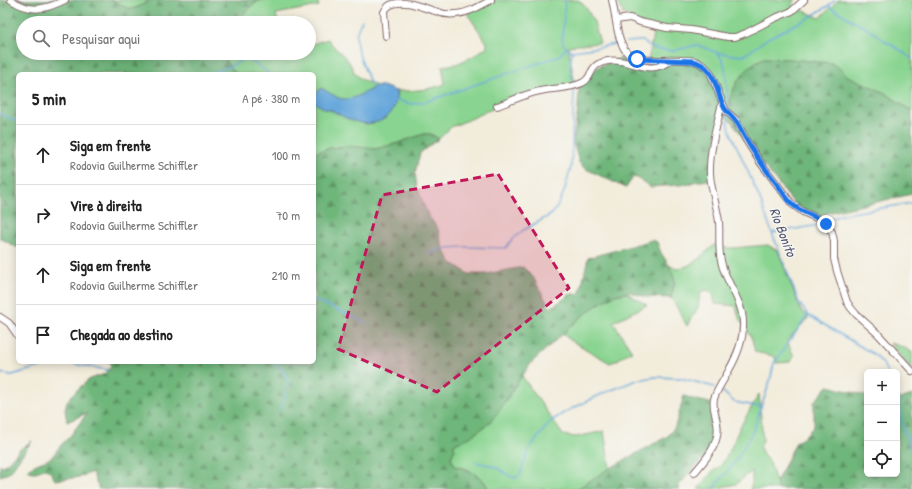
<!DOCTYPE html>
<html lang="pt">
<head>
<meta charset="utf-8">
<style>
  :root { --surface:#fff; --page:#f2f2f2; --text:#222; --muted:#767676; --line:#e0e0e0 }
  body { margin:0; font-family:"Patrick Hand",sans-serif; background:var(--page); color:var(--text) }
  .controls { position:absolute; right:12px; bottom:12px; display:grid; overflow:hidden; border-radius:6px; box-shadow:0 2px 10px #0003 }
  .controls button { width:36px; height:36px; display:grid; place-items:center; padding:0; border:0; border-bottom:1px solid var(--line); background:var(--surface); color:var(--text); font:20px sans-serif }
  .stop { position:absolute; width:12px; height:12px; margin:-9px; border:3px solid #1a73e8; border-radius:50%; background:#fff }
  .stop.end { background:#1a73e8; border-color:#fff; box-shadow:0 1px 4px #0008 }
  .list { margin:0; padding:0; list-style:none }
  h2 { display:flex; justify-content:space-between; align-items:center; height:52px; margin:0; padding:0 16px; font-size:17px }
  h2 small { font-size:13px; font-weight:400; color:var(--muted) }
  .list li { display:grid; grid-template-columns:26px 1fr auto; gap:12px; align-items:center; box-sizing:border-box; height:60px; padding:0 16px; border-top:1px solid var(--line) }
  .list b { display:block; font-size:15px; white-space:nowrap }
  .list p { margin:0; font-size:13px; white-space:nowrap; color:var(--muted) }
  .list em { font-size:13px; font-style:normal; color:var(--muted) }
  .icon { flex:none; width:22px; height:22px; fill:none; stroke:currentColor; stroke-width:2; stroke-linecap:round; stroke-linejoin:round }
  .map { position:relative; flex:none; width:912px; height:489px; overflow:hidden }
  .search { position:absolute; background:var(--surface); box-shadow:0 2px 10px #0003; left:16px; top:16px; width:300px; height:44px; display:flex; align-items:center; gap:10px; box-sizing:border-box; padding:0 14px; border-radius:22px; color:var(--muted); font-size:15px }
  .panel { position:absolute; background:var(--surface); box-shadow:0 2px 10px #0003; left:16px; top:72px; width:300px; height:292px; border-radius:6px }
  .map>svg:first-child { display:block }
</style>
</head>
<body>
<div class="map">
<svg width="912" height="489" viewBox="0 0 912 489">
  <defs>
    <pattern id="forest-firs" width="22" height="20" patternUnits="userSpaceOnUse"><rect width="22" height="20" fill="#6eb67a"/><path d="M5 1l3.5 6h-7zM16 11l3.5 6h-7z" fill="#5c9364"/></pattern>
  </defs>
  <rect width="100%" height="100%" fill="#f6f6f2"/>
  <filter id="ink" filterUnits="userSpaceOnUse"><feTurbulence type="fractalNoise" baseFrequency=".025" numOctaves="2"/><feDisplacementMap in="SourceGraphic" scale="8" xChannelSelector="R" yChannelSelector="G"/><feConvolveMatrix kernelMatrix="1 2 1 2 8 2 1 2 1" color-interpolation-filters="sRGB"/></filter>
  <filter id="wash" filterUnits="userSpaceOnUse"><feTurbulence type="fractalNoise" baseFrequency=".012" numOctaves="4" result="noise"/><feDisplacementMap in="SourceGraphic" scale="16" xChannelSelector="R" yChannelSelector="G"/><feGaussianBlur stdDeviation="0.9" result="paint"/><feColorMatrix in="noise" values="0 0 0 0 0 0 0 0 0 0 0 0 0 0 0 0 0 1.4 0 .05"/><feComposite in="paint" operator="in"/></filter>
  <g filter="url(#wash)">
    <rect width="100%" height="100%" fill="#f2ecdb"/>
    <path fill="#89d490" stroke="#6a7a5e" d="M109 0H151L136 8 130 9 123 6 118 3Z
      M261 0H317L319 6 276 14 278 23H236C242 16 252 3 261 0Z
      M492 0H579L587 9 594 22 600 43 568 46 575 85 540 93 484 112 473 118 451 127 439 139 431 134H424L395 144 375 149 347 146 330 148 314 153V102L325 109 333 111 347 118 366 124 374 123 397 95 396 91C413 91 429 90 445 84L442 66 456 64 472 57 487 47V43L467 13Z
      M617 0H796L791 5 820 18 838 0H912V111L885 93 848 76 838 67 831 63 790 59 764 58 754 63 746 71 737 82 730 98V112L648 61 654 29 636 24 626 14H622L623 12 620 9Z
      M328 39C333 47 339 51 345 57 350 62 352 68 355 73 359 80 370 83 377 86 364 92 349 105 335 97 330 94 326 90 321 88L314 95V74H237C230 68 225 61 223 53H286L287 54 289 53H309V45Z
      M716 244 727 248H733L768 245 778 251 801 311 809 317 787 341 794 356 791 362 776 363V360L773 356 755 352 752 339 739 318 736 306 715 304 713 294 708 290 703 291 700 294 698 307 695 313 691 318 687 326 671 297 675 282 669 265 676 269C695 266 702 254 716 244Z
      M627 293 647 305 613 322 632 351C623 355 620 360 610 363L570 340 563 334 580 318 597 305 615 295Z
      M890 343 903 347 912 352V370Z
      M522 376 563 435 576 437 604 431 610 468 577 489H489L484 481 467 469 455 466 451 458 455 449 453 445 460 442 507 399 515 386Z
      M759 394 763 441 760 447 763 455 770 463 778 489H750L752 483V471L736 484 713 489H698L713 471 718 468 722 464 730 450 740 427Z"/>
    <path fill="url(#forest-firs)" stroke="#5c6a52" d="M0 0H109L118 3 123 6 130 9 136 8 151 0H261C252 3 242 16 236 23H23V53H223C225 61 230 68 237 74H18V248L0 238Z
      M764 58 790 59 831 63 838 67 848 76 885 93 912 111V194L827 213 818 217 796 206 747 144 733 122 725 117H720L709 180 692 182V184L650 187 639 179 634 177 631 180 626 188 586 169 582 166 579 162 573 142 578 110 579 85 591 73 600 66 619 59 655 61H682L693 63 705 70 718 97 730 112V98L737 82 746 71 754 63Z
      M424 134H431L439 139 434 142 420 153 415 173 417 187 428 215 438 229 440 238 444 250 452 263 469 274H486L523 267 533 277 550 308 564 299 568 295 573 294 580 293 588 258 652 240 657 242 661 253 669 265 674 278 675 282 671 297 672 298 646 297 630 292 615 295 597 305 580 318 532 362 515 386 507 399 498 413 486 426 470 437 453 445 455 449 451 458 455 466C459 468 463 468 467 470 477 473 484 481 489 489H99L92 472 81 477 55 480C45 458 40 478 28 470 32 464 45 462 52 457L60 446 71 435 87 413 67 422 65 409 67 401 77 390 90 379 105 374 111 366 110 362H314V153L330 148 347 146 359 147 375 149 395 144Z
      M828 386 867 396V474H897V400L912 395V489H778L776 482 782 471 796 442 803 438 814 426V402Z
      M684 396 696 400 711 403 717 421 712 448 679 485V489H577L610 468 668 436 675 427Z
      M32 441 9 473 0 476V465L2 466C9 463 13 456 19 450 23 447 27 444 32 441Z"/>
    <path fill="#68a8db" stroke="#596483" d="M377 86H383L396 91C397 100 395 108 390 114 377 128 358 124 344 117 340 115 337 113 333 111 330 109 327 110 324 108 321 107 317 104 314 102V95L321 88C326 90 330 94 335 96 349 105 364 92 377 86Z"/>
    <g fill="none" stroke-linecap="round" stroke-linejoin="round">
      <path stroke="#68a8db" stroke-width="1.5" d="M565 0 562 41 566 48 572 51 601 47 618 43
        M79 1 80 0
        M828 6 876 34 885 41 900 50 912 59
        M362 20C360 25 357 30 356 35 355 50 367 75 373 89
        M626 42 639 41H643L649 46 656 49 673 51 697 45 718 53 742 56 748 53 768 38 810 17 828 6 835 0
        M572 51C571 60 568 73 574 81
        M718 53 724 63 726 76 728 111
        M208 74 231 66 243 59H247L256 64 270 74
        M396 100 411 104 425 102 559 56 566 48
        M0 114 18 122
        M728 115V123L730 131 760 199 772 233 787 271 799 303 808 315 875 355 883 364 887 372
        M829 219 845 214 912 203
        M772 233 819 225
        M427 254 447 248 464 247 506 248 510 242 522 231 552 214 557 207 564 192 571 167 574 90
        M314 300C331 308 349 314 366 323
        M63 362 108 370
        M272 362C276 365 281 367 284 372 292 383 284 398 281 410
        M0 373 4 374 12 375 56 362
        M722 391 734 402 761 407
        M897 392 903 428 912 451
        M475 462C482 464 490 464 497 468 504 472 508 477 516 478L520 475 529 449 551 421 567 411 604 393 637 380 655 377 681 378 714 387
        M712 489 727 472 739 456 753 431 770 381 774 363 808 315"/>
    </g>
  </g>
  <g filter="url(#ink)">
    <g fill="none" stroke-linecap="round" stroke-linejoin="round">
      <g stroke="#856769" stroke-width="8">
        <path id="minor" d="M11 0C31 13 45 10 65 0
          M612 0C616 16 616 36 625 50 634 67 678 56 695 61 701 63 706 67 710 72L726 111 736 120 746 140 760 162 792 204 803 212 823 221 829 228 832 232 834 241V259L837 271 847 302 851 308 856 314 878 334 912 371
          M616 20 630 18 640 22 667 28 691 30 728 37H735L746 33 773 19 792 11 804 0
          M386 36 384 12C386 8 389 5 393 4 408 0 420 7 435 11 442 14 449 15 456 14 469 13 480 6 491 0
          M497 106C511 101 525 94 540 91 553 88 569 89 582 83 595 77 586 65 608 61 630 57 650 78 670 60
          M0 317 9 323 18 336
          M694 473C706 459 721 443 717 423 716 415 712 408 714 399 717 389 724 380 729 370 737 356 744 337 743 321 742 299 725 282 721 261 718 249 720 235 719 222 717 206 711 190 710 174 709 152 717 124 722 103"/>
      </g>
      <use href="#minor" stroke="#fff" stroke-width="6"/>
    </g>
  </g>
  <g fill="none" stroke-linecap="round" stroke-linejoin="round" filter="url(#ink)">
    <path stroke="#1a73e8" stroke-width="5" d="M637 59 692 61C717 66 715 91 725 109 728 113 732 116 735 120 740 126 742 133 746 139 755 155 766 170 777 184 782 191 786 198 792 204 802 214 817 215 826 224"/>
  </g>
  <path fill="#c2185b" fill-opacity="0.2" stroke="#c2185b" stroke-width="3" stroke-dasharray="8 5" stroke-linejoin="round" d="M498 174 569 288 437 392 338 349 382 195Z"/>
  <g text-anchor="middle" stroke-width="3" stroke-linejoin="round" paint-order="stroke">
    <g font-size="14" font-style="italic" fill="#565671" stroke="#f6f6f2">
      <text transform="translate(783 232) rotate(69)" y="5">Rio Bonito</text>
    </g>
  </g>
</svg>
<div class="controls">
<button>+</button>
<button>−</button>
<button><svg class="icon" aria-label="locate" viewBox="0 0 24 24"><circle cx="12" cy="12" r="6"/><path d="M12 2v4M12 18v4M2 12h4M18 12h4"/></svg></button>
</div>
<div class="stop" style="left:637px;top:59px"></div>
<div class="stop end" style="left:826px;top:224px"></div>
<div class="search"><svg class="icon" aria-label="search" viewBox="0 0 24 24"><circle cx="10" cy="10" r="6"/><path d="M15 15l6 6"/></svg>Pesquisar aqui</div>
<section class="panel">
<h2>5 min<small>A pé · 380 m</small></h2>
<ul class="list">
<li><svg class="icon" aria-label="ahead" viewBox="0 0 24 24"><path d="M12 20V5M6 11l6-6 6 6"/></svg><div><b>Siga em frente</b><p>Rodovia Guilherme Schiffler</p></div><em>100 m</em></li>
<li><svg class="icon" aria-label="right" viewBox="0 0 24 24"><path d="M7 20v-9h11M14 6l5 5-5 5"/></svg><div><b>Vire à direita</b><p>Rodovia Guilherme Schiffler</p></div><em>70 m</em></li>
<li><svg class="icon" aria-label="ahead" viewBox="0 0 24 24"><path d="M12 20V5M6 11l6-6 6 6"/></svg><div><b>Siga em frente</b><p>Rodovia Guilherme Schiffler</p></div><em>210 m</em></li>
<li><svg class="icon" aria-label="arrive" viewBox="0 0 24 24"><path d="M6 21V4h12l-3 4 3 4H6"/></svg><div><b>Chegada ao destino</b></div></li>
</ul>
</section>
</div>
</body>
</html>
